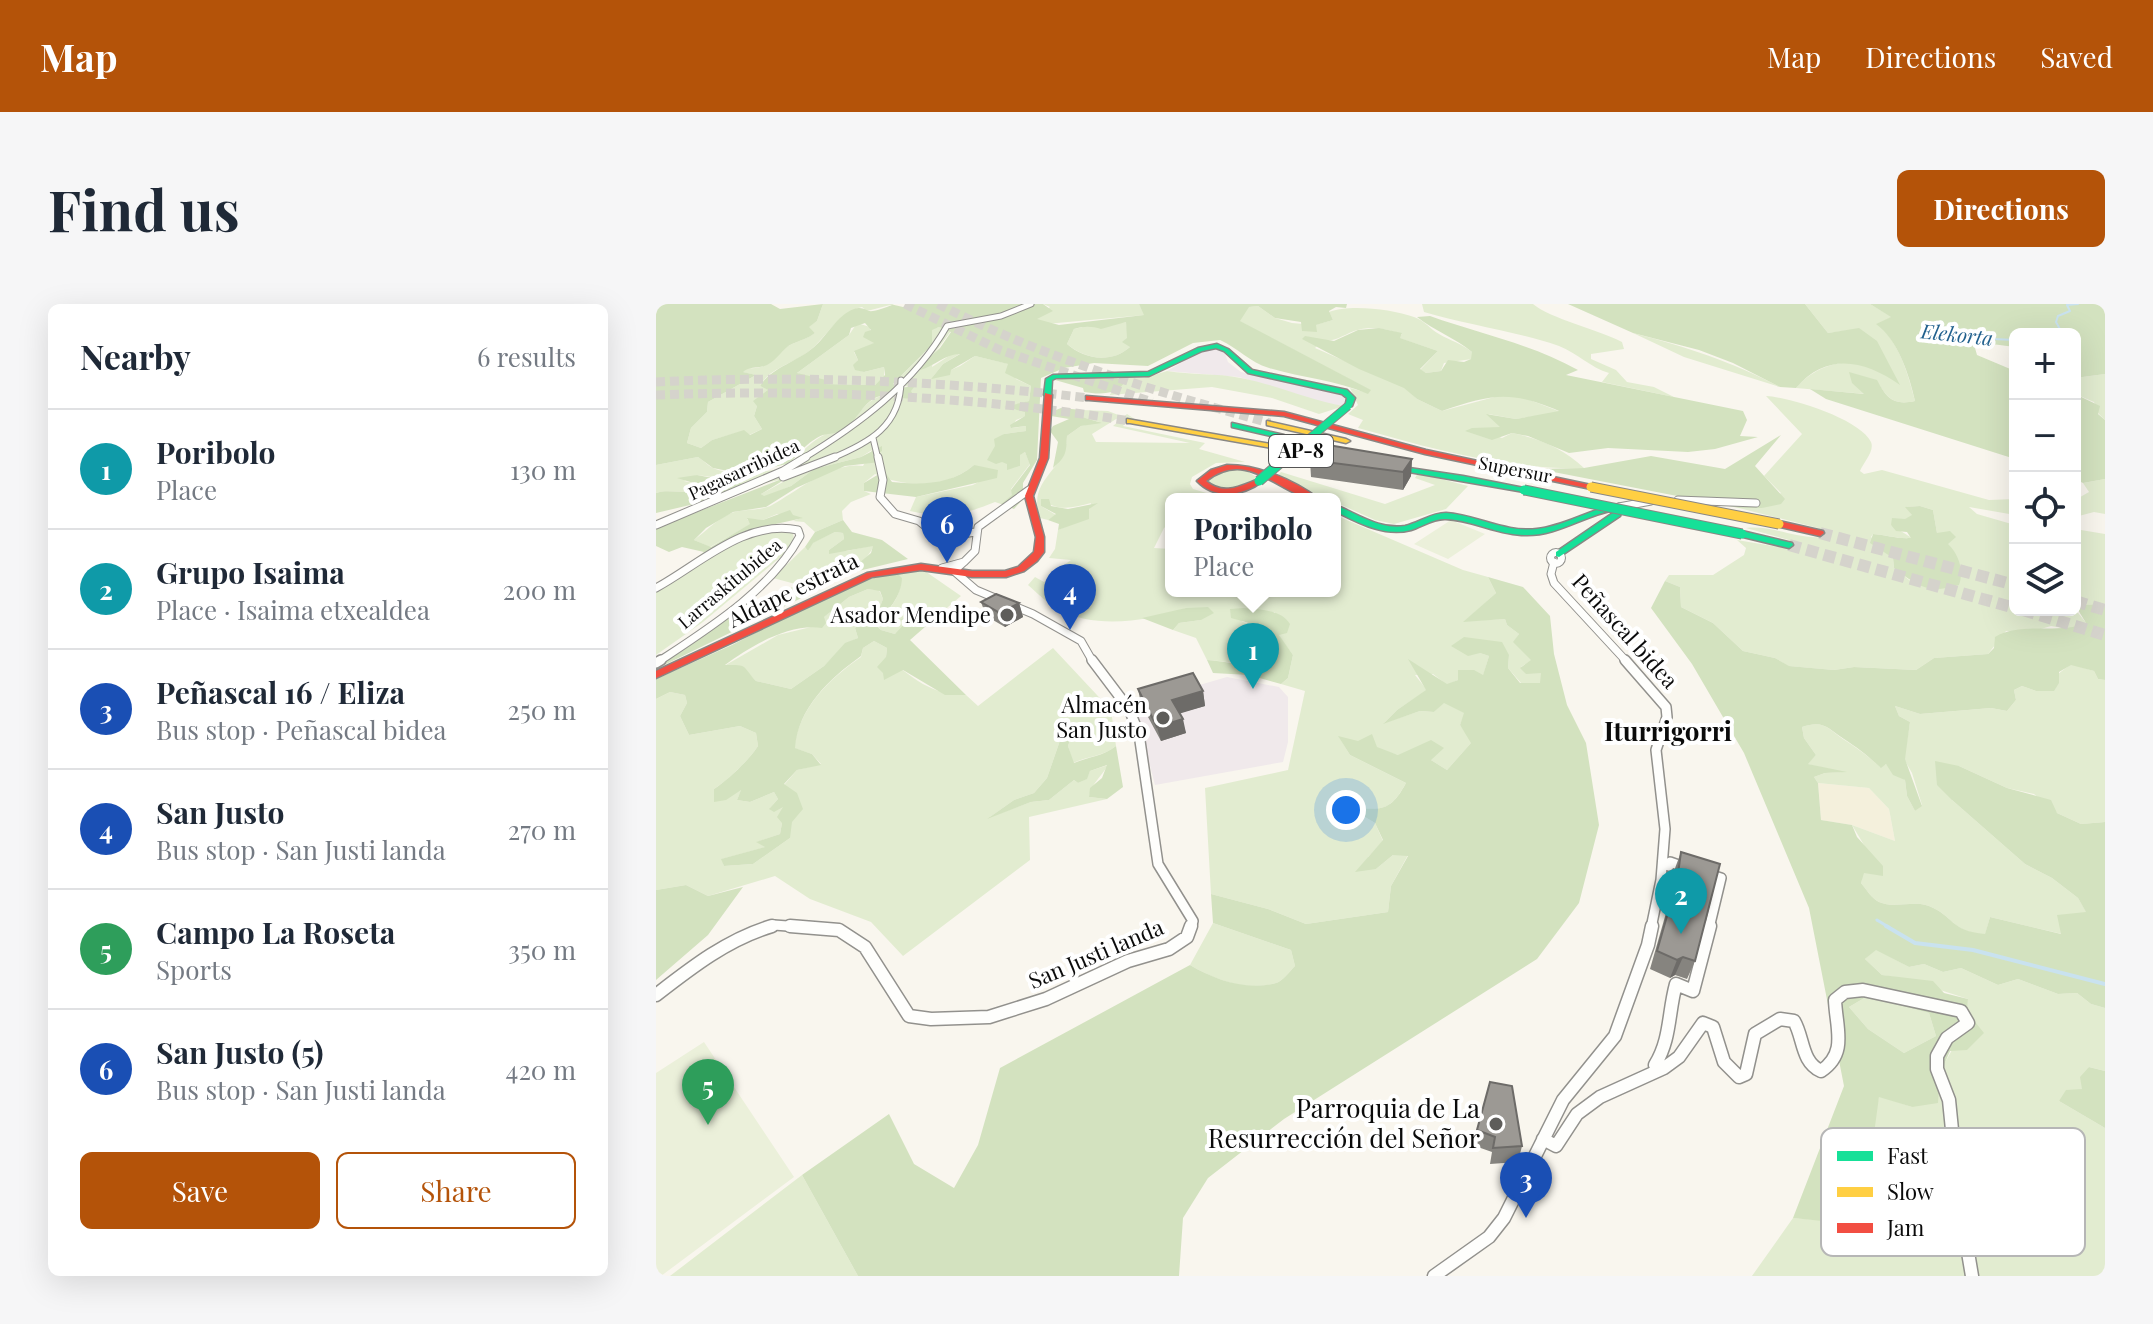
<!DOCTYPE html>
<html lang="en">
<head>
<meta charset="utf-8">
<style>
  :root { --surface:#fff; --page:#f6f6f7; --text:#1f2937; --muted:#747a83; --line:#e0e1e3; --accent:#b45309 }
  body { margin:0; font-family:"Playfair Display",serif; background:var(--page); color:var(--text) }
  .controls { position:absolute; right:24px; top:24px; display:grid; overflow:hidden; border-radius:12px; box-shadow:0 8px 32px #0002 }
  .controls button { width:72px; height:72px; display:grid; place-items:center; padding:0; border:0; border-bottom:2px solid var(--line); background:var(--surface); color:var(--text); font:40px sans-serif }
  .you { position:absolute; left:690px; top:506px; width:28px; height:28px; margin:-20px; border:6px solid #fff; border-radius:50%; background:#1a73e8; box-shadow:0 0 0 12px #1a73e833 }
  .badge { display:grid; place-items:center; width:52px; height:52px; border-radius:50%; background:var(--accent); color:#fff; font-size:26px; font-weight:700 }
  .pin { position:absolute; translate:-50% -66px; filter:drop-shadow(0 2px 4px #0008) }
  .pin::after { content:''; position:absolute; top:42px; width:28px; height:24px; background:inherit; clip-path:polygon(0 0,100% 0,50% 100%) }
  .popup { position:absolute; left:509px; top:189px; width:176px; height:104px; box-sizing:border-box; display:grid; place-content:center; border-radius:12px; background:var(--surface); filter:drop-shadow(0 2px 6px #0005); font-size:26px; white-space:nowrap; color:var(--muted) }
  .popup b { font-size:30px; color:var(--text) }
  .popup::after { content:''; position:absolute; left:50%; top:100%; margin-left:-16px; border:16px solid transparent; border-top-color:var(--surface) }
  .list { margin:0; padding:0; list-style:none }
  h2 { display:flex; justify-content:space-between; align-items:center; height:104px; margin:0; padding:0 32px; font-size:34px }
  h2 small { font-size:26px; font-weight:400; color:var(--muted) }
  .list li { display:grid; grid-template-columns:52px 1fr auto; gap:24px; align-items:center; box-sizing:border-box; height:120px; padding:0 32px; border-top:2px solid var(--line) }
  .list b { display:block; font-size:30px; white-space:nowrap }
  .list p { margin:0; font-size:26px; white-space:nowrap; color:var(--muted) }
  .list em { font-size:26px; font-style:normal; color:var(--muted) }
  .actions { display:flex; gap:16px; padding:24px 32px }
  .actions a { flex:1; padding:18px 0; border:2px solid var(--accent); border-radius:12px; text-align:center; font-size:28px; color:var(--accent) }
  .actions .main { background:var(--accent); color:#fff }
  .icon { flex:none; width:44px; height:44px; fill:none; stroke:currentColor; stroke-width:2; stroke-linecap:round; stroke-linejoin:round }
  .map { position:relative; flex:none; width:1449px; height:972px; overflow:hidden; border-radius:12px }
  header { display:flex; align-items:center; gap:48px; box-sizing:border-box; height:112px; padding:0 40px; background:var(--accent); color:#fff }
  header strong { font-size:38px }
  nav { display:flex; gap:44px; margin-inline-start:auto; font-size:28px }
  .intro { display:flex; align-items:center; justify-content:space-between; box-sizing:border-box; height:192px; padding:0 48px }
  h1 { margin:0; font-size:56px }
  .button { padding:20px 36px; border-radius:12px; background:var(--accent); color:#fff; font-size:28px; font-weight:700 }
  main { display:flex; gap:48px; padding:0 48px }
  aside { flex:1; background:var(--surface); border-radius:12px; box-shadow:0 8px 32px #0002 }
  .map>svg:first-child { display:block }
</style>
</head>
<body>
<header>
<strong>Map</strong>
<nav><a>Map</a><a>Directions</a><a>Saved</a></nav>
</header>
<div class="intro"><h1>Find us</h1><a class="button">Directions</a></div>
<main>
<aside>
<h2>Nearby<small>6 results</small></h2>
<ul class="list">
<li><span class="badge" style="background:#0f9aa8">1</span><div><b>Poribolo</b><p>Place</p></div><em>130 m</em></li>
<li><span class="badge" style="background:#0f9aa8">2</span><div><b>Grupo Isaima</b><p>Place · Isaima etxealdea</p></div><em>200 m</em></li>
<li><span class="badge" style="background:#1a4fb4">3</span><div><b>Peñascal 16 / Eliza</b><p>Bus stop · Peñascal bidea</p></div><em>250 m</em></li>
<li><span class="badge" style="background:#1a4fb4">4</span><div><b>San Justo</b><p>Bus stop · San Justi landa</p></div><em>270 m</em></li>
<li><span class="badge" style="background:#2e9e5b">5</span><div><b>Campo La Roseta</b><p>Sports</p></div><em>350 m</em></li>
<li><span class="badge" style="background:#1a4fb4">6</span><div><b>San Justo (5)</b><p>Bus stop · San Justi landa</p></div><em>420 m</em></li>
</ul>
<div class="actions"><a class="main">Save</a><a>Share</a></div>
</aside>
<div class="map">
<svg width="1449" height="972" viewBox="0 0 1449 972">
  <rect width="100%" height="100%" fill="#f9f6ee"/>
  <path fill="#f0e9eb" d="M560 44 567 45 572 58 585 68 682 88 691 97 688 102 672 100 583 73 511 67 544 48Z
    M571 373 623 383 632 393V438L627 458 499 481 478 400Z"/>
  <path fill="#f4f0dc" d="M1162 479 1213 484 1233 505 1239 537 1196 521 1165 516Z"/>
  <path fill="#e2ecd0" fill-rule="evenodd" d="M167 0H238L211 7 206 3C180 9 170 36 149 50 133 61 113 65 104 82L113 86 101 102 98 112 106 125 93 131 87 127 56 136 45 144 31 139 35 124 51 108 52 98 100 71 86 68 92 64C117 66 119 48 136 40 145 36 150 35 159 29L152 23 161 17Z
    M387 0H483L489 11 390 20 380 15 394 3Z
    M766 0H877C895 15 941 25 966 38L968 45 935 50V55L960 66 971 78 998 83 1018 93 946 78 953 69C935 64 921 49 903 42 859 27 812 21 768 8Z
    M1149 0H1214L1236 13 1221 20C1243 37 1252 70 1259 97 1238 102 1231 94 1220 76L1210 90 1140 84C1160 61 1192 51 1221 65 1229 68 1236 75 1242 79L1203 25 1172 29Z
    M602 2 619 14 636 19 659 21 677 16 673 8C693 0 736 5 758 13 768 16 774 25 783 30 795 37 805 39 816 48V55L788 59 785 67 770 69 764 66 782 47 743 34 746 30C730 25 715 21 698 27 686 32 680 37 666 37L659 44 748 83 761 95 786 107 846 91H861L905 108 860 115 832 110 846 124H816L846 134 856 129C883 134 908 145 928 164 851 166 777 145 702 124L707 116 692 110 702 101 694 84 712 89 714 86 583 17 592 3Z
    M470 18 474 43C455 60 429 55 411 40L418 25C435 20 453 21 470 18Z
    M201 19 214 23 215 36 219 39 198 48 202 56 198 61 199 65 208 68 228 63V73L219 81 167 80 141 69 193 31Z
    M283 23 295 27 278 50 276 63 296 50 305 49 287 60 276 74 304 62 319 52 353 60 360 75 375 82 373 97 349 104 369 107 370 112 360 116 356 124 370 122V127L348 130 336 148 352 160 351 165 364 162 363 151 369 148 374 160 355 185 357 191 345 200 339 198C307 211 288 215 254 207L260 193 317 181 328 175 318 161C290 185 251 184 219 170L208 179V187L215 190 195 198 186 207 187 216 159 228 148 218 137 217 145 214 121 210 107 216 91 215 95 220 54 243 38 236C50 227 59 217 73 210 85 204 103 208 116 201 141 187 177 157 207 162L216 146 205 153 158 165 135 182 108 193 105 190 136 173 109 179 58 201 51 197 63 174 41 171 28 177 42 180 43 184C31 192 14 184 0 189V161L42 153C47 156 51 161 57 164 70 171 125 170 135 159 142 152 149 144 157 138 168 129 181 126 194 117 202 111 212 96 222 93 233 89 246 99 257 93L254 87 258 83 236 81 276 42V25Z
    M977 29C1031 43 1074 57 1124 83L1028 53Z
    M511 67C535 71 560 69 585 74 621 81 653 96 688 102L663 110 616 94 556 83 453 91 471 76 457 73 488 74Z
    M1449 70V116L1442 109 1438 98 1419 90V74Z
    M1110 92C1134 93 1204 115 1215 138 1219 147 1207 159 1204 167L1208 170 1226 166 1333 196 1359 195V211L1313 203 1321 210 1359 221V306L1419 305 1431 320 1413 325 1395 322 1378 327H1350L1332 350 1278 354 1260 366 1198 363 1178 366 1132 362 1119 354 1087 347 1057 319 1025 303 1024 283 1009 277 1013 271H1057L1088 251 1090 244 1081 236 1135 245 1138 242 1133 236 1090 224C1116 221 1139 235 1165 233L1168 229 1162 224 1083 204H1106L1125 189 1108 172 1146 130ZM1264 202 1277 206 1281 229 1257 279 1238 264 1237 254 1215 233 1217 230C1231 231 1242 235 1256 234L1235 221 1257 212 1250 203Z
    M426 106 452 107 465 112 436 130 440 138 534 139 457 122 471 110 480 116 473 115 467 122 549 139 543 145 589 158 560 159 536 173 534 180 537 185 571 195H515V218L508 224 498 244 515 245V287H621L641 290 649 287H679V211L807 266 832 273 840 289 809 317 849 315 851 321 863 330 858 338 876 356 865 363 885 368V380L865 379 852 364 853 351 824 349 833 352 827 372 803 366 802 376 791 381 777 370 759 371 771 386 741 406 728 419 764 407 778 408 788 398 809 409 804 421 816 438 791 466 775 456 742 451 683 433 694 451 750 479C734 508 726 506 694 504L719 519 727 537 712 553 720 565 737 551H752L735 582 732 608 650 620 612 605 555 590 549 484 632 466 649 387 625 380 632 374 637 351 622 331 619 308C604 309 590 304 574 306L587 318 612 324 616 346 612 361C591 363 572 357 551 356L540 334 517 326 523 319 545 316 530 304C491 317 440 326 402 305 391 299 381 289 372 281L379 273 388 278 398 272 401 266 415 256 393 254 399 245 402 226 431 213 435 199C416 204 402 208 385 195V202L400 211 392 216 384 214C370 174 411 167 411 132L425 122 443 118 425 113Z
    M575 165 589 166 602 174C587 185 565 191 550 176L556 169Z
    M625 168 729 200 779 181 759 174 762 169 812 182 790 205 738 220 719 216 679 198V195H671L621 172Z
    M1449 175V210L1438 208 1419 213V196L1433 188 1427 179Z
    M135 225C142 237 134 243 126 252L47 318 0 351V287L82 237 101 229Z
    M1419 225 1449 230V300L1419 301Z
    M179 228 187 229 188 235 173 246 191 247 218 241C209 263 181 276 162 286L117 274 149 243 152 247 156 239Z
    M266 265 305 292 285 309 266 306 248 315 264 317 239 330 225 326 220 320C233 306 245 294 245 274L240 268Z
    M212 285 223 286 227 295 223 305 199 324 202 334 189 340 168 362 135 385 100 377 92 369 68 362 122 331 155 323 193 293Z
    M218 337 231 344 230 353C257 374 275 391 310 391L322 402 397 344 455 406 460 442C448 452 432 452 417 459L412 442 416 430 409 422 391 474 378 489 358 496 334 513 375 498 393 496 418 476 422 479 430 475 434 467 452 461C446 472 435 480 433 493L451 495 373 513 374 556 247 652 215 618 154 595 119 572 52 592 30 581 0 586V395L14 388 29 391 31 399 24 412 33 431 84 422 100 429 102 442C93 456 72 476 58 485L86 484 81 496 94 498 118 488 122 495 114 504 129 502 124 530 101 538 110 543 66 555 68 562 97 560 134 534 128 481 141 466 165 460 156 450 138 444C143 404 173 375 205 353L207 344Z
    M1415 360 1438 367 1442 375 1449 376V518L1425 520 1401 509 1378 490 1351 484 1303 462 1296 496 1369 560 1396 574 1422 594 1431 609 1406 630 1334 613 1329 631C1294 627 1298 612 1273 602 1257 596 1239 605 1223 598 1216 595 1210 585 1205 579L1211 546 1196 521 1239 537 1233 505 1213 484 1162 479 1158 473 1169 469 1186 468 1151 460 1160 451 1148 434 1146 423C1168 416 1171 424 1187 435 1201 444 1212 452 1224 463L1230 460 1249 476 1251 492 1259 507 1266 501 1256 469 1248 455 1254 418 1243 412 1239 402 1264 410 1335 404 1351 407 1360 396 1358 386 1366 382 1380 387Z
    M557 619 635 646 639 662C633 668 627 677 620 679 591 688 559 676 534 661Z
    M1220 645 1253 663 1268 660 1287 668 1305 664 1342 681 1362 675 1402 690 1421 689 1435 700 1449 704V767L1433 763 1426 785 1403 797 1449 824V972H1096L1137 914 1176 917C1178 892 1175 866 1189 843 1202 820 1218 823 1223 792L1256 803C1282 772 1308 736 1312 695L1250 675 1226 671 1209 655Z
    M1210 693 1273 709 1280 732 1248 749 1212 725 1193 703Z
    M146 871 202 972H14Z"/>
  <path fill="#d3e2bf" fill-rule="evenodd" d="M0 0H115L124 5 167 0 161 17 153 23 159 29C151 35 145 36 136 40 127 44 121 56 111 61 102 65 94 62 87 68L100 71 52 98 51 108 35 124 31 139 45 144 56 136 88 126 94 131 106 125 98 112 101 102 97 97 112 86 104 82C116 63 141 58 158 43 171 32 181 11 198 5 206 2 210 6 213 7 218 8 231 3 236 1L234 0 247 3 258 0H387L397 7 381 15 403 21 488 11 483 0H691L690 4 680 3 673 7 677 16 660 21 661 28 646 27 645 18 619 14 602 2 593 3 584 17 715 86 712 90C680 76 646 74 613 64 593 58 582 44 564 36L537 39 492 62 438 59 408 64 385 74 381 156 367 179V195L358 205 345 200 356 191 355 186 374 161 369 148 364 151V162L351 166V160L346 158 340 160 331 156 339 142 338 135 348 130 370 127V122L355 124 354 121 369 112V108L348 103 373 97 375 82 349 69 352 60 319 52 295 66 294 71 275 75 287 60 304 50C289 50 279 62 264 66V62L284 44 295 28 283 23 276 26V41L237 80 243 84 259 82 255 87 258 93C246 99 233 88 221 93 206 99 200 119 186 127 179 130 174 129 167 131 157 134 140 150 135 159L87 170 57 164 42 153 0 161ZM470 18 471 34 466 38 474 43C455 60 428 55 411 40L418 25C428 22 436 22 445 25ZM209 19 215 26 209 28 207 33 218 39 198 47 202 56 197 61 199 66 208 68 228 63 229 71 219 81 168 80 170 76 141 69 193 31 195 24Z
    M912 0H1149L1172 29 1203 24 1221 37 1244 81C1208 56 1171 48 1140 84L1124 83 1077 59 1043 46 977 29Z
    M1214 0H1449V70L1419 74V30H1359V43L1328 39 1319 44 1321 51 1359 67V155L1170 95 1154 85 1208 90 1196 79 1193 68 1221 76C1230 94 1238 102 1259 97 1253 70 1242 36 1220 20L1235 13Z
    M774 12C824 30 876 40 922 66L910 71 1087 107 1091 116 1084 132 1102 133 1059 145 1032 148 952 144 913 149 872 132 856 129 836 136 809 127 816 124 844 123 830 110 860 115 903 107C854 86 836 90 786 107L761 95 748 84 703 65 646 35 649 32 678 37 702 26 723 24 746 29 744 34 782 47 764 65 770 69 785 67 792 56 808 58 815 55 816 48C799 34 779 27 761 13Z
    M422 72 471 75C462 91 445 91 428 88L427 84 399 76Z
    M1419 90 1444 102 1442 110 1449 116V175L1427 179 1419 175Z
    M405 104 426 106V113L446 119 425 122 411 132C410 148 411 152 397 164L402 138 394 127 397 122 413 115 395 112V108Z
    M1125 131 1099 162 1129 195 1125 200 1106 204H1083L882 165 928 164 995 152 1069 165Z
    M226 142V147L220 151 224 158 189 162 140 184 110 203 77 208 50 224 38 236 55 243 94 220 91 214 107 216 134 206 137 211 147 214 97 225 16 272 48 248 26 243 13 248 0 242V224L136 171 105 190 108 192 135 182 158 165 205 153Z
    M318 161 342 166 341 174 260 193 208 187V179L228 167 236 178C265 181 295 181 318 161Z
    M41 171 88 180 51 197 0 209V189C14 184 30 192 43 184L41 180 21 174Z
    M385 195H393L395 202 412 205 442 199 433 205V215L402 226 403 220 392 216 400 210 385 202Z
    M1264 202 1277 206 1281 229 1294 227 1300 233 1292 240C1303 250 1308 267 1303 281 1272 290 1263 283 1238 264L1237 254 1214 239 1217 230C1231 231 1241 235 1255 234L1251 228 1240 227 1235 221 1236 214 1249 215 1256 211 1249 203Z
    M187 216 196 228 226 236 252 255 190 270 215 249 217 242 173 250V246L188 235 187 229 179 228 157 239 152 247 149 243 159 228Z
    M240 268 246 274C245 294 232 306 220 321L225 326 239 330 249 319 263 316H244L266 306 285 309 254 336 310 391H289L247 366 228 376 227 369 221 363 230 353 231 344 218 337 207 344 205 352C173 375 142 404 139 444L156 450 165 461 141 466 128 480 141 489 147 505 136 518 134 534 97 560 68 562 65 555 109 543 100 538 124 530 126 519 121 513 127 503 118 508 113 505 122 495 118 488 94 498 81 496 85 486 70 496 58 498V485C73 475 92 457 102 442L100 429 84 422 33 431 24 412 31 399 29 391 14 388 0 395V375L76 341 192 281ZM212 285 224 287 227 295 223 305 199 324 202 334 189 339 168 362 135 385 100 377C85 361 93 361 69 361 94 342 134 319 166 324L170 319 168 313 193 293Z
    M832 273 867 283 894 312 898 350 911 401 930 439 943 521 923 599 881 655 628 815 552 874 527 914 523 972H202L146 871 233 810 258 860 298 884 322 841 344 764 534 661C559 676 591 687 620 679 627 677 633 668 639 662L635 646 557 619 555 590 612 605 650 620 732 608 735 582 752 552 737 551 720 565 699 568 727 536 719 519 692 503C724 506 734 509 750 479L694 451 682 432 702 437 716 430 721 443 742 451 775 436 788 444 775 456 791 466 815 439 804 421 808 409 788 399 778 408 764 407 727 420 741 406 770 386 752 355 791 380 802 376V366H818L827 371 833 352 824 349 812 352 795 342 808 333 846 338 853 351 852 364 864 379H884L885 369 870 370 864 364 875 356 857 338 863 330 851 321 849 315 807 318 840 289Z
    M1009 277 1024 283 1025 303 1057 319 1087 347 1119 354 1133 362 1178 366 1198 363 1260 366 1278 354 1332 350 1338 344 1339 333C1366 317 1403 331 1430 319L1419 301 1449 300V376L1442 375 1438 367 1415 361 1403 368V379L1398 387H1380L1366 382 1358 386 1360 396 1351 407 1335 404 1264 410 1239 402 1243 412 1254 418 1249 455 1266 502 1259 507 1251 492 1249 476 1237 471 1230 460 1225 464C1212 452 1202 444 1188 435 1171 424 1168 416 1146 423L1148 434 1160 451 1152 460 1191 468 1169 469 1158 473 1162 479 1165 516 1196 521 1201 533 1227 562V572L1208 569 1205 579C1210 585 1216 595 1223 598 1239 605 1257 596 1273 602 1298 612 1294 627 1329 630L1334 613 1405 630 1401 611 1430 608 1422 594 1396 574 1369 560 1296 496 1281 481 1279 457 1303 462 1351 484 1395 496 1401 509 1425 520 1449 518V704L1435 700 1421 689 1402 690 1362 675 1342 681 1305 664 1287 668 1268 660 1253 663 1220 646 1209 655 1226 671 1277 677 1288 689 1312 695 1311 708 1328 729 1311 746 1294 747 1284 770 1282 799 1256 803 1223 793 1217 837 1190 841 1179 864 1176 918 1137 914 1188 782 1153 604 1088 449 1036 360 995 304ZM1210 693 1273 709 1280 732 1248 749 1212 725 1193 703Z
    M140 281 162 286 0 365 87 297 107 300Z
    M552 303 558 309 545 316 523 319 517 326 486 314 530 304Z
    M588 304C604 306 625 305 634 320L631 329 623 331 637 351 632 374 625 380 593 371 557 369 551 356C572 357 591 364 612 360L616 346 604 341 605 330 611 324 575 314 574 305Z
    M409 422 416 430 412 442 418 459C432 453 448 452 460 442L467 483 451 495 433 493 434 484 446 474 451 461 434 467 431 475 422 479 418 476 393 496 375 498 331 515 358 496 378 489 391 474Z
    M30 581 52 592 87 583 52 631 0 676V586Z
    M1433 763 1449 767V824L1403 797 1410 786 1426 785 1424 773Z"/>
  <path fill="#ebf0da" d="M795 216 829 230 792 255 758 240Z
    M48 738 138 873 5 972H0V769Z"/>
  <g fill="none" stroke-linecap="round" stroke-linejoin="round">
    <path stroke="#c9e2ef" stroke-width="2" d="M1374 30 1405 27 1400 18 1402 12 1414 7 1411 1 1422 0
      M1315 34 1359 36"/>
    <path stroke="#c9e2ef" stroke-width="3" d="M1221 616 1234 624"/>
    <path stroke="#c9e2ef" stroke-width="4" d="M1230 622 1259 639 1317 646 1449 680"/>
    <path stroke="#d5d3cc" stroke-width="9" stroke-dasharray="9 5" stroke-linecap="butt" d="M249 0 344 46 496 98
      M282 0C388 54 500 88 614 119
      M0 78C145 71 289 77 433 94
      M0 91C160 85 316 92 474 117"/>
    <path stroke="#d5d3cc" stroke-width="12" stroke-dasharray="12 6" stroke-linecap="butt" d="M1164 229 1359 281
      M1133 241 1359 304
      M1419 297 1449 306
      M1367 306 1449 331"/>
    <g stroke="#92918d" stroke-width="7">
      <path id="street-far3" d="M217 134 222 155
        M146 155C202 121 258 80 291 22L345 12 375 0
        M174 155C213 139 245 122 245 76"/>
    </g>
    <g stroke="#92918d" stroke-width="9">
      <path id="street-far2" d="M222 153 227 176 224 193 239 210 263 217 279 230 289 233 319 228
        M127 173 179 153
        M1022 196 1100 199
        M963 203 995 197
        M0 221 127 167 150 153
        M894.5 254a5.5 5.5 0 1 1 11 0a5.5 5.5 0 1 1-11 0Z
        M308 258 319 247 322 223 373 186
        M898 258 895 270 898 279 971 358
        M286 264 308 258 298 267 320 286 377 310 425 337 437 358
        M0 284C44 260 89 215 142 226L144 232C115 286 52 325 2 358"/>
    </g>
    <g stroke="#92918d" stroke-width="12">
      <path id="street-far1" d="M436 356 473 405 483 430 502 560 537 617 535 624
        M969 356 1010 403 1011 413 1000 446 1009 525 1005 576 995 624
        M0 359 5 356
        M1007 560 1013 562 1014 558 1031 564
        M1049 569 1065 574 1053 624
        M109 624 118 621 159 624"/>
    </g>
    <g stroke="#92918d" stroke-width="15">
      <path id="street" d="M134 622 183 626 209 643 253 712 275 715 333 713 390 695 472 657 513 645 531 633 535 622
        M0 691C36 663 72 635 116 622
        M999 761C1015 735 1012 709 1020 680L1037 687 1054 622
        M887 835 900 842 921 810 944 793 1008 764 1023 753 1047 719 1057 723 1068 758 1083 773 1090 770 1099 730 1124 715 1138 717C1148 734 1145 758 1165 767 1192 749 1180 724 1179 696L1189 688 1207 686 1305 707 1312 719 1291 734 1281 752V765L1293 796 1303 895 1316 972
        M778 972 833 933 848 914 907 796 959 732 992 641 996 622"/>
    </g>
    <g stroke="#898784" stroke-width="3">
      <path id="fast" d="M561 40 572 45 596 66 691 86 699 94 696 102 689 104 691 94 686 90 592 69 568 47 560 44 546 47 493 72 400 74 396 76 395 93 388 91 390 75 397 71 492 68 542 44Z
        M576 119 628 131 632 133 628 135 576 123Z
        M733 161 807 172 868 184 872 186 868 188 736 165H733Z
        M963 200 967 203 964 212 903 253 900 252V248L957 209 958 206C927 212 901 232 869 231 842 231 817 216 790 215 778 214 767 222 755 226 728 233 703 219 679 207V201C702 210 723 226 749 222 763 219 775 209 790 209 821 211 849 229 881 225 909 222 934 205 963 200Z
        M1086 227 1136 239 1137 241 1133 244 1083 232V228Z"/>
    </g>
    <g stroke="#898784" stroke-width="3">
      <path id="slow" d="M471 115 678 151 682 153 678 155 474 119H471Z
        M611 117 690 135 694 137 690 139 611 121Z"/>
    </g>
    <g stroke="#898784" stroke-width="3">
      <path id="jam" d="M389 89 396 91 392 154 377 192 388 233V248L381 257 368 267 350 273H316L265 266 216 273 0 374V367L211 269 265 260 316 267H349L362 263 378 248 380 233 369 192 384 154Z
        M430 92 628 108 770 146 935 181 939 183 935 185 769 150 628 112 433 96H430Z
        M571 161C603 161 638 176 663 195 624 195 595 142 550 177 568 192 584 182 603 175L607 177C587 192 559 196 541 177L555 166Z
        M1123 217 1167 227 1168 229 1164 232 1120 222V218Z"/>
    </g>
    <use href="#street-far3" stroke="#fefefc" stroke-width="5"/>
    <use href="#street-far2" stroke="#fefefc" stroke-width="7"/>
    <use href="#street-far1" stroke="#fefefc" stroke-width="9"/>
    <use href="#street" stroke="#fefefc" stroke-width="12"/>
    <use href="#fast" fill="#16e098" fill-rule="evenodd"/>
    <use href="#slow" fill="#ffcf43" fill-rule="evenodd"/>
    <use href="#jam" fill="#f24e42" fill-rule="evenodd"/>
    <g stroke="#898784" stroke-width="9" stroke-linecap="butt">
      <path id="fast-bridge-far1" d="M629 155 692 102"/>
    </g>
    <g stroke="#898784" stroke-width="11" stroke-linecap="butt">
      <path id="fast-bridge" d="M603 177 631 153
        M868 186 1086 230"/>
    </g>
    <g stroke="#898784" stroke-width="11" stroke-linecap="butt">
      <path id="slow-bridge" d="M935 183 1123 220"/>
    </g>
    <use href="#fast-bridge-far1" stroke="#16e098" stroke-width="7"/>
    <use href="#fast-bridge" stroke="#16e098" stroke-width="9"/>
    <use href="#slow-bridge" stroke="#ffcf43" stroke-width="9"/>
  </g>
  <path fill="#86847f" d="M756 155 755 172 747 186 655 173 654 156Z
    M325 298 363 299 367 313 349 323 330 312Z
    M482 385 547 387 549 402 523 409 530 429 505 437 485 400Z
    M1025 548 1039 657 1031 675 1019 671 1014 674 994 665 1014 595 1018 567Z
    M821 826 866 842 862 858 834 860 836 848 819 842Z"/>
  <path fill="#6d6b68" d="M756 155 755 172 747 186V168Z
    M363 299 367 313 349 323 344 309Z
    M547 387 549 402 519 411 516 396Z
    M527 415 530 429 505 437 501 423Z
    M1027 653 1019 671 1014 674 1021 656Z"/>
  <path fill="#9c9994" stroke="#6d6b68" stroke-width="2" d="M666 140 756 155 747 168 654 156Z
    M340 290 363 299 344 309 325 298Z
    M537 369 547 387 516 396 527 415 501 423 482 385Z
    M1025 548 1064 560 1039 657 1027 653 1021 656 1001 647 1021 577Z
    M834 778 856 782 866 842 837 844 839 833 821 826Z"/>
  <g fill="#5e5d5a" stroke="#fff" stroke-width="3">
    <circle cx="351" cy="311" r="8"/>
    <circle cx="507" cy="414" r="8"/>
    <circle cx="840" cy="820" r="8"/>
  </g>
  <g text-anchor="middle" stroke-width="8" stroke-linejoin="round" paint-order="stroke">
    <g font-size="18" fill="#0b0b0b" stroke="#fff">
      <text transform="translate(88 166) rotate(-25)" y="6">Pagasarribidea</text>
      <text transform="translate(859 166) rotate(11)" y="6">Supersur</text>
      <text transform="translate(74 280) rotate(-40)" y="6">Larraskitubidea</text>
    </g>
    <g font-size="20" font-style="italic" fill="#22618e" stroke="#fff">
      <text transform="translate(1301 31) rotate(6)" y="7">Elekorta</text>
    </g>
    <rect fill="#fff" stroke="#545454" stroke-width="2" x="613" y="131" width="64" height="32" rx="6"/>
    <g font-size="20" font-weight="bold" fill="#0b0b0b">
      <text x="645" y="154">AP-8</text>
    </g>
    <g font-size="22" fill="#0b0b0b" stroke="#fff">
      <text transform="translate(137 286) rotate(-26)" y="8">Aldape estrata</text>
      <text transform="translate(969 327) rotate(48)" y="8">Peñascal bidea</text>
      <text transform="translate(440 650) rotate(-23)" y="8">San Justi landa</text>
    </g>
    <g font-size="22" fill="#0b0b0b" stroke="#fff" text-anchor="end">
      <text x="335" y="319">Asador Mendipe</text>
      <text x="491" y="409">Almacén<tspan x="491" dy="25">San Justo</tspan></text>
    </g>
    <g font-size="26" font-weight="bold" fill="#0b0b0b" stroke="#fff">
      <text x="1012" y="437">Iturrigorri</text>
    </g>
    <g font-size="26" fill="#0b0b0b" stroke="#fff" text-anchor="end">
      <text x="824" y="814">Parroquia de La<tspan x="824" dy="30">Resurrección del Señor</tspan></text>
    </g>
  </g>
  <rect x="1165" y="824" width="264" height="128" rx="12" fill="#fff" stroke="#b6b6b6" stroke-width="2"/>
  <rect x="1181" y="847" width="36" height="10" fill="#16e098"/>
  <rect x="1181" y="883" width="36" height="10" fill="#ffcf43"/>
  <rect x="1181" y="919" width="36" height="10" fill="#f24e42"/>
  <g font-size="22" fill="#0b0b0b">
    <text x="1231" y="860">Fast</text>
    <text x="1231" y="896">Slow</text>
    <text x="1231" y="932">Jam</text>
  </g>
</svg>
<div class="controls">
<button>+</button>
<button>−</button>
<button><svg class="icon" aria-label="locate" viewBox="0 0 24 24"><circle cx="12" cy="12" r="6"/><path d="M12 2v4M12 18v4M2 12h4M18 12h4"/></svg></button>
<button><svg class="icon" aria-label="layers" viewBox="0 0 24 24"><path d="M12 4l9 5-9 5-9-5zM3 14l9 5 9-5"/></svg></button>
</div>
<div class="you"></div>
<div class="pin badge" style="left:597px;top:385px;background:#0f9aa8">1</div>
<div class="popup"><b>Poribolo</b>Place</div>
<div class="pin badge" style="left:1025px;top:630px;background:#0f9aa8">2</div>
<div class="pin badge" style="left:870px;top:914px;background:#1a4fb4">3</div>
<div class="pin badge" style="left:414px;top:326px;background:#1a4fb4">4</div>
<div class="pin badge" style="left:52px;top:821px;background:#2e9e5b">5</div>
<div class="pin badge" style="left:291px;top:259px;background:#1a4fb4">6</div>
</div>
</main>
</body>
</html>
